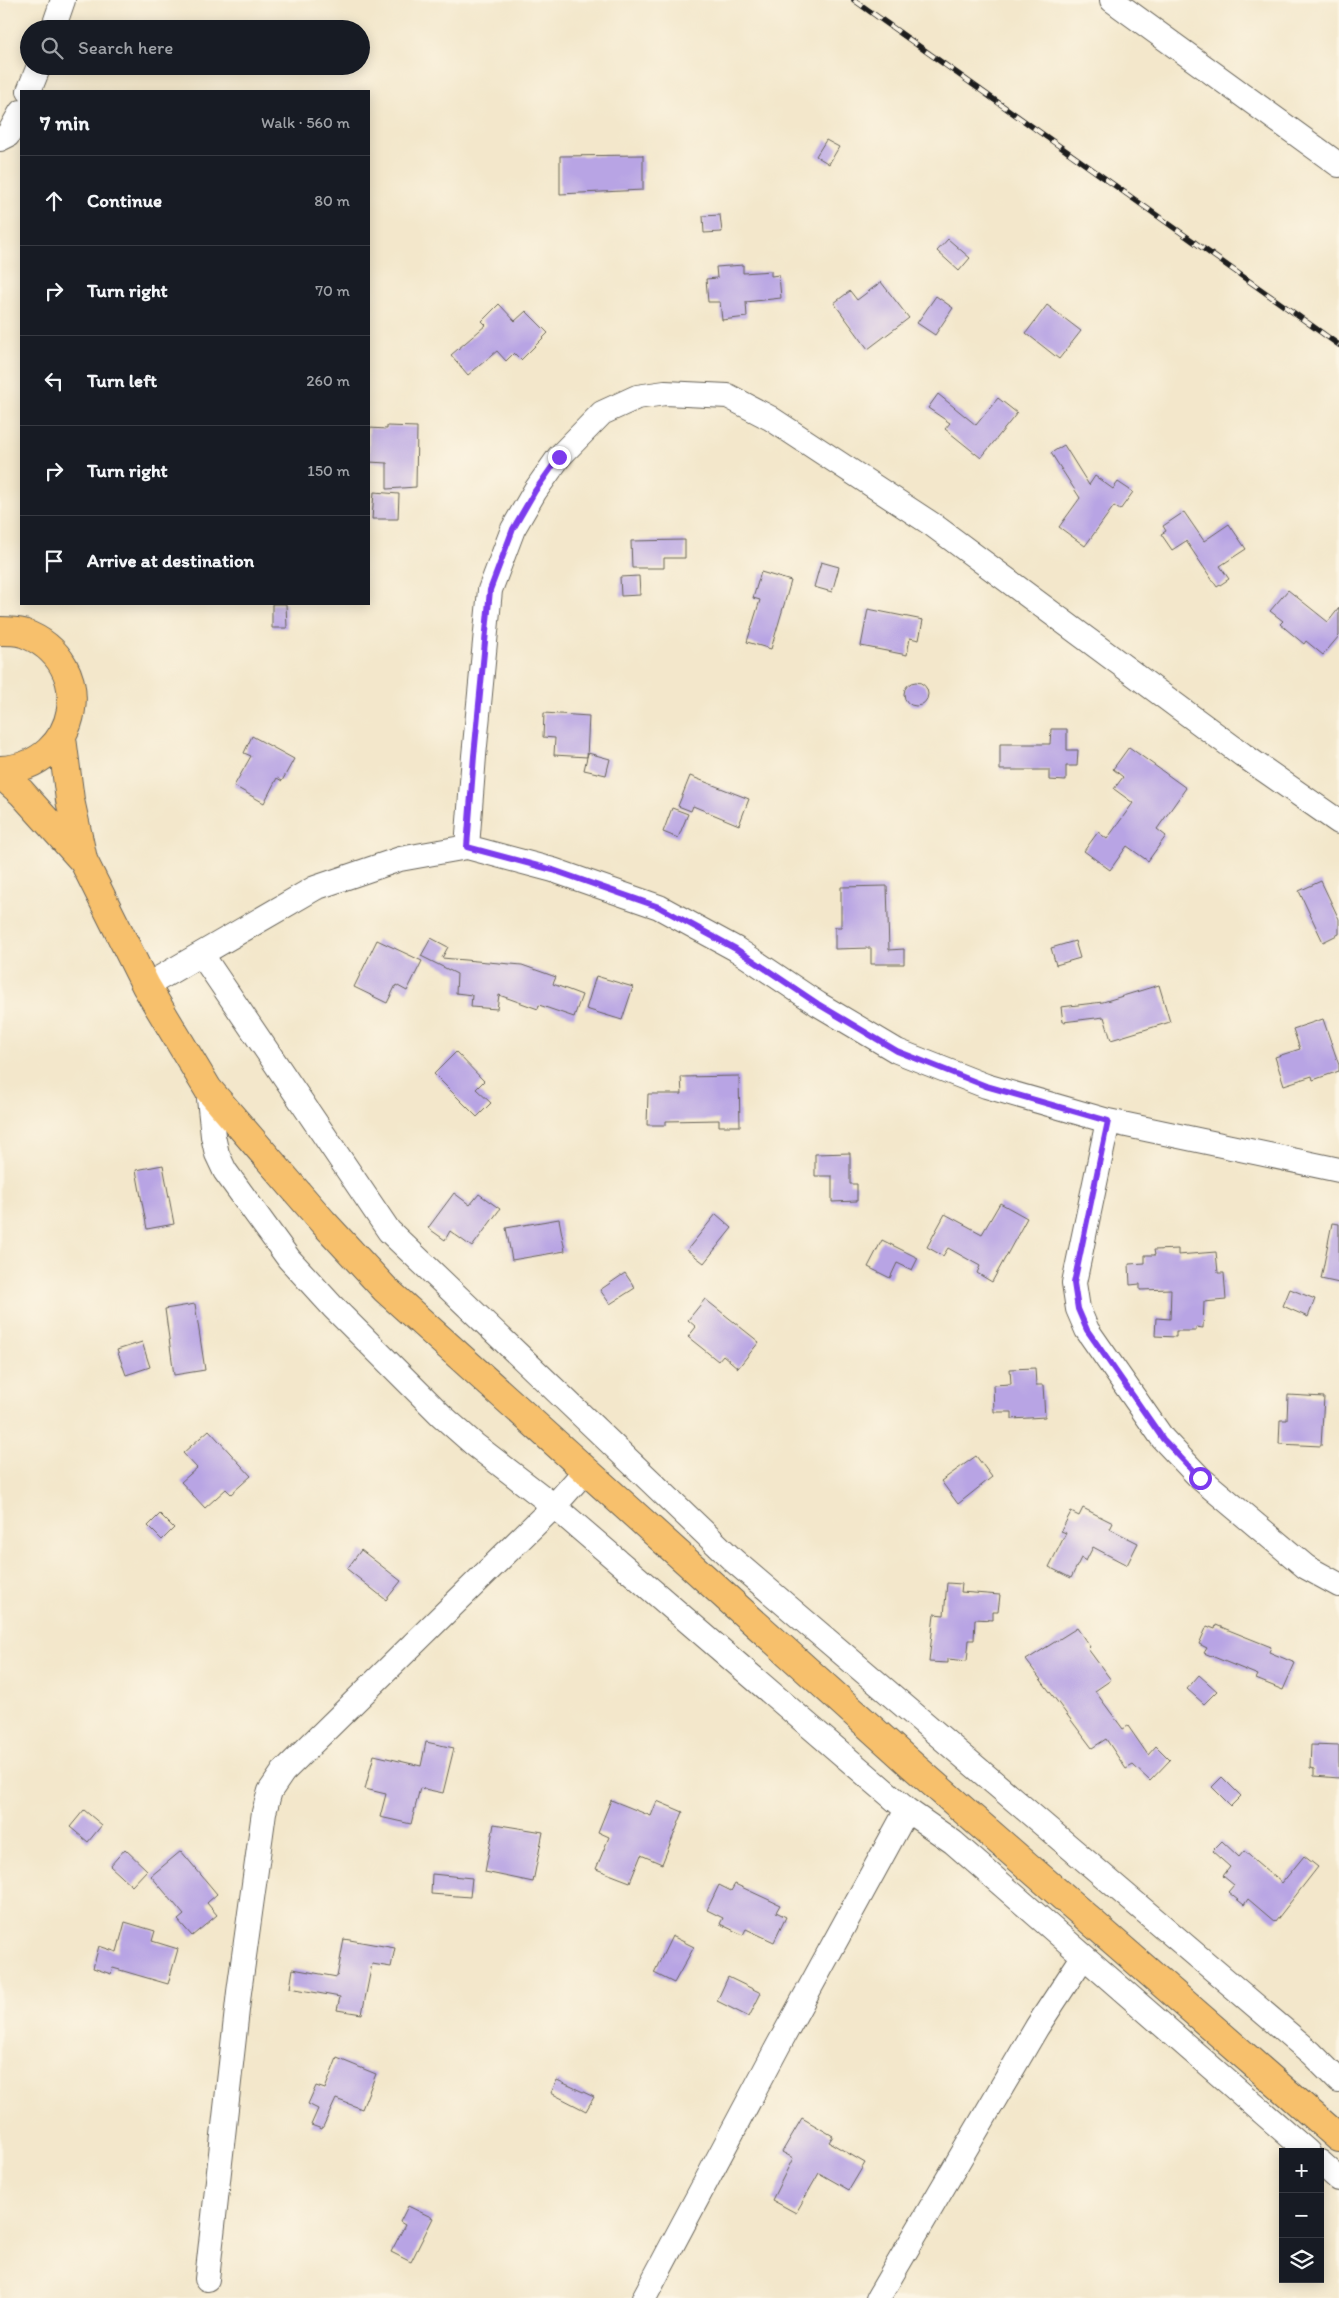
<!DOCTYPE html>
<html lang="en">
<head>
<meta charset="utf-8">
<style>
  :root { --surface:#171b24; --page:#20242c; --text:#f1f3f6; --muted:#9ea1a6; --line:#363941 }
  body { margin:0; font-family:Itim,sans-serif; background:var(--page); color:var(--text) }
  .controls { position:absolute; right:15px; bottom:15px; display:grid; overflow:hidden; border-radius:0px; box-shadow:0 2px 12px #0003 }
  .controls button { width:45px; height:45px; display:grid; place-items:center; padding:0; border:0; border-bottom:1px solid var(--line); background:var(--surface); color:var(--text); font:25px sans-serif }
  .stop { position:absolute; width:15px; height:15px; margin:-11px; border:4px solid #7c3aed; border-radius:50%; background:#fff }
  .stop.end { background:#7c3aed; border-color:#fff; box-shadow:0 1px 5px #0008 }
  .list { margin:0; padding:0; list-style:none }
  h2 { display:flex; justify-content:space-between; align-items:center; height:65px; margin:0; padding:0 20px; font-size:21px }
  h2 small { font-size:16px; font-weight:400; color:var(--muted) }
  .list li { display:grid; grid-template-columns:32px 1fr auto; gap:15px; align-items:center; box-sizing:border-box; height:90px; padding:0 20px; border-top:1px solid var(--line) }
  .list b { display:block; font-size:19px; white-space:nowrap }
  .list em { font-size:16px; font-style:normal; color:var(--muted) }
  .icon { flex:none; width:28px; height:28px; fill:none; stroke:currentColor; stroke-width:2; stroke-linecap:round; stroke-linejoin:round }
  .map { position:relative; flex:none; width:1339px; height:2298px; overflow:hidden }
  .search { position:absolute; background:var(--surface); box-shadow:0 2px 12px #0003; left:20px; top:20px; width:350px; height:55px; display:flex; align-items:center; gap:12px; box-sizing:border-box; padding:0 18px; border-radius:28px; color:var(--muted); font-size:19px }
  .panel { position:absolute; background:var(--surface); box-shadow:0 2px 12px #0003; left:20px; top:90px; width:350px; height:515px; border-radius:0px }
  .map>svg:first-child { display:block }
</style>
</head>
<body>
<div class="map">
<svg width="1339" height="2298" viewBox="0 0 1339 2298">
  <rect width="100%" height="100%" fill="#fcf5e5"/>
  <filter id="ink" filterUnits="userSpaceOnUse"><feTurbulence type="fractalNoise" baseFrequency=".02" numOctaves="2"/><feDisplacementMap in="SourceGraphic" scale="10" xChannelSelector="R" yChannelSelector="G"/><feConvolveMatrix kernelMatrix="1 2 1 2 8 2 1 2 1" color-interpolation-filters="sRGB"/></filter>
  <filter id="wash" filterUnits="userSpaceOnUse"><feTurbulence type="fractalNoise" baseFrequency=".0096" numOctaves="4" result="noise"/><feDisplacementMap in="SourceGraphic" scale="20" xChannelSelector="R" yChannelSelector="G"/><feGaussianBlur stdDeviation="1.12" result="paint"/><feColorMatrix in="noise" values="0 0 0 0 0 0 0 0 0 0 0 0 0 0 0 0 0 1.4 0 .05"/><feComposite in="paint" operator="in"/></filter>
  <g filter="url(#wash)">
    <rect width="100%" height="100%" fill="#f3e7cb"/>
    <g id="blocks">
      <path fill="#b8a4e4" d="M826 140 839 147 829 164 816 156Z
        M643 155V190L560 194V156Z
        M720 215 722 232 704 233 703 216Z
        M948 239 970 258 959 271 937 251Z
        M743 265V273L771 271V276L779 275 781 298 746 302 747 317 722 320 720 302H708L706 279 717 278 716 267Z
        M881 282 909 318 868 349 834 303 850 291 857 300Z
        M936 296 953 308 935 335 917 323Z
        M499 304 515 321 526 311 548 333 521 360 514 353 506 361 497 351 468 375 451 355 486 325 482 321Z
        M1047 305 1081 331 1059 359 1026 333Z
        M938 394 976 425 998 398 1017 413 981 458 945 429 950 423 928 408Z
        M387 426 417 427 416 487 387 489V463L369 462V428L387 429Z
        M1064 445 1089 485 1095 476 1113 489 1118 482 1133 492 1120 510 1114 506 1085 546 1059 527 1080 498 1051 453Z
        M374 492 399 494 398 519H372Z
        M1184 512 1204 541 1229 524 1246 549 1220 566 1229 579 1217 587 1186 541 1172 550 1161 534 1166 531 1163 526Z
        M685 540V558H664V568H632L631 541Z
        M821 562 839 567 832 592 814 587Z
        M761 572 791 581 771 649 747 642 760 600 753 598Z
        M639 576 640 595 621 596 620 577Z
        M1288 590 1328 622 1339 608V636L1323 655 1306 641 1304 644 1280 624 1283 621 1270 611Z
        M272 604H286L287 628H272Z
        M868 609 923 620 919 640 910 638 907 655 861 646Z
        M904 694a12 12 0 1 1 24 0a12 12 0 1 1-24 0Z
        M544 713 589 716 587 757 554 755 555 738 543 737Z
        M1051 729H1067V750H1078L1077 766H1066V781L1049 780V770H1000V744H1050Z
        M252 736 294 759 282 781 277 778 264 803 234 786 251 756 244 753Z
        M1129 747 1186 788 1157 829 1166 836 1148 861 1127 846 1110 870 1084 851 1098 832 1107 839 1133 803 1114 789 1123 777 1113 769Z
        M588 753 610 759 606 775 584 770Z
        M690 776 749 799 739 825 693 806 691 811 678 806Z
        M672 808 688 814 678 838 663 832Z
        M1321 881 1339 919V934L1323 942 1299 891Z
        M887 886 889 950 904 949V964H871V948L835 949V927H841V887Z
        M431 938 448 947 442 958 522 965 556 977 553 984 582 995 574 1017 539 1005 538 1009 499 995 497 1009 471 1007 472 995 456 993 457 974 421 956Z
        M377 940 422 961 407 991 396 985 387 1003 354 987Z
        M1075 941 1080 958 1056 965 1051 948Z
        M596 976 633 987 622 1020 586 1009Z
        M1159 985 1170 1022 1111 1040 1104 1017 1063 1022 1061 1007 1103 1002Z
        M1323 1019 1339 1065V1071L1313 1080 1312 1076 1284 1085 1275 1057 1300 1049 1293 1029Z
        M456 1052 484 1081 476 1089 491 1103 477 1117 434 1074Z
        M739 1076 740 1126H719V1120L666 1121V1125H647L648 1094H682L681 1077Z
        M850 1153V1184H857V1201L832 1202V1176H815V1154Z
        M163 1165 174 1224 147 1229 136 1170Z
        M454 1193 470 1205 479 1194 500 1209 472 1247 450 1231 445 1240 428 1228Z
        M1000 1203 1027 1218 992 1282 977 1273 980 1266 948 1248 943 1256 927 1247 945 1214 982 1234Z
        M716 1214 732 1228 704 1263 687 1250Z
        M559 1219 565 1251 512 1260 506 1228Z
        M1332 1223 1339 1224V1283L1321 1279Z
        M882 1240 918 1258 912 1270 897 1263 890 1278 868 1267Z
        M1178 1249V1255L1216 1252 1218 1273H1224L1226 1300 1204 1302 1203 1328 1196 1327V1331H1176V1337L1155 1336 1156 1318 1170 1319 1171 1289 1140 1290V1284L1130 1285 1129 1264 1145 1263V1255H1155L1154 1250Z
        M625 1273 635 1288 610 1304 600 1290Z
        M1290 1289 1315 1299 1308 1317 1283 1306Z
        M705 1299 759 1342 738 1368 723 1355 718 1361 688 1337 696 1327 688 1320Z
        M195 1304 205 1370 174 1375 165 1309Z
        M142 1342 150 1367 126 1375 117 1350Z
        M1035 1368 1036 1385H1043L1045 1417 1012 1419V1412H994L993 1385 1011 1384 1010 1369Z
        M1288 1395 1324 1397 1321 1446 1279 1444 1280 1420H1287Z
        M209 1430 251 1476 231 1494 226 1489 205 1508 181 1482 197 1468 183 1453Z
        M976 1456 992 1477 958 1504 941 1481Z
        M1083 1508 1113 1523 1110 1529 1138 1543 1127 1565 1093 1547 1086 1561 1081 1558 1071 1578 1049 1567 1066 1533 1061 1531 1071 1512 1079 1516Z
        M160 1514 174 1528 162 1540 148 1526Z
        M361 1550 401 1581 386 1600 347 1569Z
        M947 1583 962 1584 961 1592 1000 1595 998 1612H993V1620L975 1619 974 1640H969L967 1661 948 1659V1663L929 1662 934 1614 944 1615Z
        M1216 1625 1271 1647 1269 1652 1295 1663 1283 1690 1256 1679 1258 1675 1204 1653 1207 1648 1199 1644 1207 1626 1215 1629Z
        M1077 1628 1090 1647 1088 1649 1111 1680 1095 1691 1123 1729 1128 1726 1148 1755 1156 1746 1170 1760 1150 1781 1133 1765 1126 1769 1106 1739 1092 1748 1026 1660Z
        M1199 1675 1217 1691 1204 1704 1187 1689Z
        M426 1742 454 1748 443 1793 420 1788 411 1824 380 1817 386 1794 365 1789 374 1755 421 1766Z
        M1311 1745 1339 1746V1778L1314 1776V1769L1310 1768Z
        M1222 1777 1241 1796 1231 1806 1212 1787Z
        M611 1800 651 1816 657 1801 683 1812 662 1864 641 1855 630 1882 596 1869 609 1837 598 1832Z
        M84 1810 102 1825 88 1842 70 1827Z
        M494 1824 543 1832 533 1882 485 1872Z
        M1222 1841 1239 1857 1244 1851 1282 1883 1304 1856 1318 1867 1275 1922 1248 1899 1244 1905 1228 1892 1234 1885 1223 1876 1230 1867 1212 1851Z
        M125 1849 147 1870 132 1886 110 1866Z
        M181 1851 217 1894 207 1903 217 1915 192 1936 178 1920 184 1915 151 1876Z
        M432 1874 472 1878 470 1897 431 1894Z
        M735 1884 780 1905 776 1912 786 1917 774 1942 746 1929 743 1935 720 1924 723 1918 707 1910 719 1885 731 1891Z
        M125 1922 155 1931 152 1941 178 1949 168 1984 113 1968 111 1974 93 1968 99 1946 117 1952Z
        M672 1936 694 1947 674 1983 654 1973Z
        M344 1939 395 1948 391 1967 372 1964 362 2014 337 2010 340 1997 290 1988 293 1969 337 1977Z
        M728 1977 761 1993 749 2017 717 2001Z
        M337 2058 376 2074 362 2109 336 2099 322 2129 311 2125 318 2109 308 2104 316 2086 325 2089Z
        M557 2080 594 2097 586 2111 551 2093Z
        M802 2118 833 2136 829 2142 865 2163 849 2190 819 2173 796 2213 772 2200 793 2158 782 2152Z
        M408 2206 433 2218 411 2262 391 2252 405 2225 400 2222Z"/>
    </g>
  </g>
  <g filter="url(#ink)">
    <use href="#blocks" fill-opacity="0" stroke="#676359" stroke-width="1"/>
    <g fill="none" stroke-linecap="round" stroke-linejoin="round">
      <g stroke="#676359" stroke-width="26">
        <path id="minor" d="M1112 0 1339 165
          M53 29 63 0
          M29 91 39 66
          M0 139 8 135 21 112
          M467 847 474 756 490 590 513 529 535 491 559 457 602 413 637 397 665 393 728 396 770 418 933 525 1243 755 1339 822
          M202 955 389 1231 733 1560 1311 2053 1339 2081
          M146 986 315 888 400 859 467 847 553 870 659 907 736 949 818 1004 897 1051 986 1086 1108 1121 1339 1170
          M208 1089 213 1136 217 1154 225 1171 289 1259 333 1307 441 1415 475 1445 554 1506 907 1810 953 1842 1308 2152
          M1108 1121 1074 1283 1078 1309 1087 1330 1163 1439 1200 1478 1306 1567 1339 1585
          M1320 2162 1339 2179
          M207 2279 239 1992 264 1812 270 1791 283 1772 554 1506 586 1470
          M644 2298 778 2046 907 1810
          M878 2298 1037 2027 1083 1957"/>
      </g>
      <g stroke="#676359" stroke-width="30">
        <path id="highway" d="M0 631C7 631 16 631 23 633 100 661 81 767 0 770
          M62 738 70 800 83 859
          M0 774 21 792 84 862 146 986 208 1089 323 1222 385 1289 912 1765 1339 2138"/>
      </g>
      <use href="#minor" stroke="#fff" stroke-width="24"/>
      <use href="#highway" stroke="#f7c06c" stroke-width="28"/>
      <g stroke="#1c1c1c" stroke-width="5.5">
        <path id="rail" d="M854 0 1339 345"/>
      </g>
      <use href="#rail" stroke="#fcf5e5" stroke-width="4" stroke-dasharray="11" stroke-linecap="butt"/>
    </g>
  </g>
  <g fill="none" stroke-linecap="round" stroke-linejoin="round" filter="url(#ink)">
    <path stroke="#7c3aed" stroke-width="6" d="M559 457 535 491 513 529 490 590 474 756 467 847 553 870 659 907 736 949 818 1004 897 1051 986 1086 1108 1121 1074 1283 1078 1309 1087 1330 1163 1439 1200 1478"/>
  </g>
</svg>
<div class="controls">
<button>+</button>
<button>−</button>
<button><svg class="icon" aria-label="layers" viewBox="0 0 24 24"><path d="M12 4l9 5-9 5-9-5zM3 14l9 5 9-5"/></svg></button>
</div>
<div class="stop" style="left:1200px;top:1478px"></div>
<div class="stop end" style="left:559px;top:457px"></div>
<div class="search"><svg class="icon" aria-label="search" viewBox="0 0 24 24"><circle cx="10" cy="10" r="6"/><path d="M15 15l6 6"/></svg>Search here</div>
<section class="panel">
<h2>7 min<small>Walk · 560 m</small></h2>
<ul class="list">
<li><svg class="icon" aria-label="ahead" viewBox="0 0 24 24"><path d="M12 20V5M6 11l6-6 6 6"/></svg><div><b>Continue</b></div><em>80 m</em></li>
<li><svg class="icon" aria-label="right" viewBox="0 0 24 24"><path d="M7 20v-9h11M14 6l5 5-5 5"/></svg><div><b>Turn right</b></div><em>70 m</em></li>
<li><svg class="icon" aria-label="left" viewBox="0 0 24 24"><path d="M17 20v-9H6M10 6l-5 5 5 5"/></svg><div><b>Turn left</b></div><em>260 m</em></li>
<li><svg class="icon" aria-label="right" viewBox="0 0 24 24"><path d="M7 20v-9h11M14 6l5 5-5 5"/></svg><div><b>Turn right</b></div><em>150 m</em></li>
<li><svg class="icon" aria-label="arrive" viewBox="0 0 24 24"><path d="M6 21V4h12l-3 4 3 4H6"/></svg><div><b>Arrive at destination</b></div></li>
</ul>
</section>
</div>
</body>
</html>
